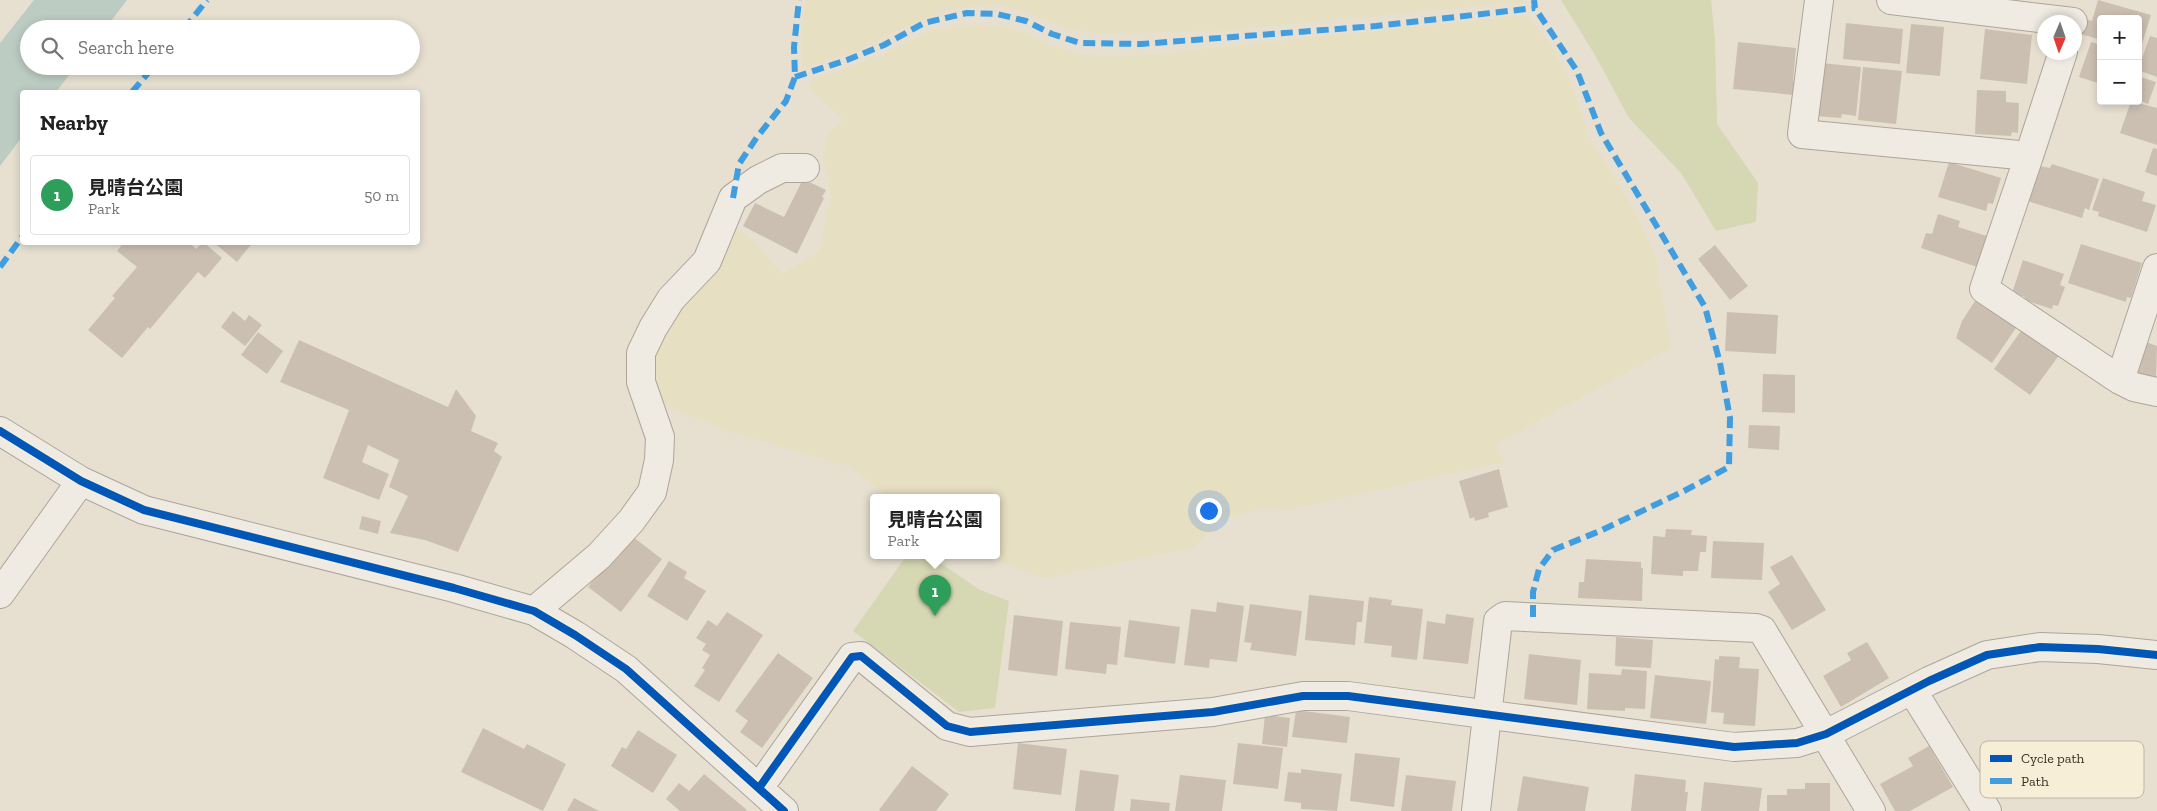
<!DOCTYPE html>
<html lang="en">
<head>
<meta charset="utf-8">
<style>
  :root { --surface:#fff; --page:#f2f2f2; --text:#222; --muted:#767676; --line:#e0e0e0; --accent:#786c5e }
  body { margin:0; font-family:"Zilla Slab","Noto Sans JP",serif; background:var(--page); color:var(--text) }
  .controls { position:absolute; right:15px; top:15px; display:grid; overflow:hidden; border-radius:5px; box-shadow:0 2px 8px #0003 }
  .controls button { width:45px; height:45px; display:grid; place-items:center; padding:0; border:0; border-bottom:1px solid var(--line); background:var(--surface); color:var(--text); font:25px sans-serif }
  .compass { position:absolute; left:2037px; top:15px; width:45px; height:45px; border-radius:50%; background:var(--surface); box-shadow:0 2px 8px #0003; rotate:182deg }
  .you { position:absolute; left:1208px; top:510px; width:18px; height:18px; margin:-12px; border:4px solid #fff; border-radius:50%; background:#1a73e8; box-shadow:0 0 0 8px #1a73e833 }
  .badge { display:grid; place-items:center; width:32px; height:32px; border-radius:50%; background:var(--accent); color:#fff; font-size:16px; font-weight:700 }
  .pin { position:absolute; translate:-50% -41px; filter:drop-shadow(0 1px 2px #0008) }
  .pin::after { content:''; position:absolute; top:26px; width:18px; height:15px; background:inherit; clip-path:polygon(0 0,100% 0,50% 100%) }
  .popup { position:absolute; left:870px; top:494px; width:130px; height:65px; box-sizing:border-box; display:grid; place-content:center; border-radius:5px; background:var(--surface); filter:drop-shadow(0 1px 4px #0005); font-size:16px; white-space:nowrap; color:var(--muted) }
  .popup b { font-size:19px; color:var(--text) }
  .popup::after { content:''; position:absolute; left:50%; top:100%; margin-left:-10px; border:10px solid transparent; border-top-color:var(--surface) }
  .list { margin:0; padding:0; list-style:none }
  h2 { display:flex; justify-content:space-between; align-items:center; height:65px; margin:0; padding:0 20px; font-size:21px }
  h2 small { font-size:16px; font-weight:400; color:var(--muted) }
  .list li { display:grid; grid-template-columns:32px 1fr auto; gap:15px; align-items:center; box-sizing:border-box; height:80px; margin:0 10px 10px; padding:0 10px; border:1px solid var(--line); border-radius:5px }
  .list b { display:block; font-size:19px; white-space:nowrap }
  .list p { margin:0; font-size:16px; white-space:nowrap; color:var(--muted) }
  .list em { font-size:16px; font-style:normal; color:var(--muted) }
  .icon { flex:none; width:28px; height:28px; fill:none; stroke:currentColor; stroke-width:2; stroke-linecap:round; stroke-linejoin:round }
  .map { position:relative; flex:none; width:2157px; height:811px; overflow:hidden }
  .search { position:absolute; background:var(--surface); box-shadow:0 2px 8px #0003; left:20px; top:20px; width:400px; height:55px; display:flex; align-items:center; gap:12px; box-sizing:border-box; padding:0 18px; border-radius:28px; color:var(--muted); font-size:19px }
  .panel { position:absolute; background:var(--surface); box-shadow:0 2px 8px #0003; left:20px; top:90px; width:400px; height:155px; border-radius:5px }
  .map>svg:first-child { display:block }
</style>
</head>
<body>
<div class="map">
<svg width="2157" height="811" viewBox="0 0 2157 811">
  <rect width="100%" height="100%" fill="#e7e0d1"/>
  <path fill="#e6dfc2" d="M806 0H1523V2L1220 31 1099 34 1064 28 1028 13 996 4 948 10 898 30 858 51 802 68 801 31Z
    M1528 15 1551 45 1570 80 1590 138 1632 206 1655 254 1671 348 1497 444 1504 462 1289 510 1264 508 1222 519 1193 548 1043 579 987 555H996V497H889L848 466 729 432 662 404 653 359 659 335 729 244 736 227 755 242 782 274 819 252 831 194 823 157 829 132 844 120 808 88 813 79 880 56 933 30 981 25 1012 28 1052 46 1087 55 1133 56Z"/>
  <path fill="#d6d7b3" d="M1561 0H1711L1715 40 1717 124 1758 183 1756 222 1716 231 1681 173 1629 118 1595 55Z
    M907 555H929L980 590 1009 601 995 708 959 712 853 631Z"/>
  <path fill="#bcccc2" d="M34 0H127L105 29H29V66H76L56 92H22V137L0 166V43Z"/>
  <path fill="#cbbfb2" d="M2098 0 2151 15 2141 47 2138 46V19H2101V40L2081 34 2086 19 2092 21Z
    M1846 23 1903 29 1900 64 1843 59Z
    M1911 24 1944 27 1940 76 1906 73Z
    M1985 29 2032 35 2027 84 1980 79Z
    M2150 36 2157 38V77L2138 70Z
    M1738 42 1796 48 1793 81 1796 82 1794 95 1733 89Z
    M2091 42 2101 45V84L2079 77Z
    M1821 63 1861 67 1856 116 1842 114 1841 118 1816 116Z
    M1863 67 1902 71 1896 124 1858 120Z
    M2138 76 2156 82 2148 104 2138 100Z
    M1977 90 2006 91V102L2019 103 2018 133 2012 132 2011 136 1975 134Z
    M2131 101 2157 108V145L2120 133Z
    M2153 148 2157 149V176L2145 172Z
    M1949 162 2001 178 1993 204 1988 203 1986 211 1938 197Z
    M2052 164 2099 179 2089 210 2085 208 2082 218 2024 200 2035 165 2050 168Z
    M2103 178 2145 192 2142 201 2156 205 2147 232 2098 216 2099 212 2092 210Z
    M803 179 826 190 822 197 824 198 797 254 743 226 755 203 784 217Z
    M1938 214 1960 221 1958 227 1990 237 1980 268 1921 248 1926 233 1932 234Z
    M124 242H189L196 249 203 242 222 258 205 278 198 272 150 329 148 327 122 358 88 330 115 298 112 296 137 267 117 251Z
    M213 242H253L237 262Z
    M2081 244 2142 263 2131 298 2127 297 2126 302 2068 283Z
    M1715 245 1748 286 1730 300 1698 259Z
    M2023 260 2064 274 2060 285 2065 287 2058 306 2053 305 2052 309 2024 300 2025 297 2012 293Z
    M1975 301 1987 309 1990 306 2018 325 1992 363 1956 338 1962 321Z
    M233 311 245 321 249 315 262 325 245 346 221 327Z
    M1727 312 1778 315 1776 354 1725 351Z
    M2023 328 2060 354 2030 395 1994 369Z
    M258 332 283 351 267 374 241 355Z
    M299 340 448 407 456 389 476 416 471 431 498 443 494 451 502 457 458 552 425 540 390 533 408 496 389 487 399 460 368 445 362 462 389 474 379 500 323 478 349 410 280 382Z
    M2146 342 2157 346 2156 380 2135 374Z
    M1763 374 1795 375V413L1762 412Z
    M1749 425 1780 426 1779 450 1748 448Z
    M1499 469 1508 507 1488 513 1489 517 1475 521 1474 517 1470 519 1459 481Z
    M362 516 381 521 378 534 359 529Z
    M1666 529 1692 530 1691 535 1707 536 1706 552H1700L1698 571H1683V576L1651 574 1653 536 1665 537Z
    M629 534 662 559 621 612 588 587Z
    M1713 541 1764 543 1762 580 1711 578Z
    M1792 555 1826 610 1792 630 1768 592 1780 584 1770 567Z
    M1586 559 1641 562V568H1643L1642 601 1578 598 1579 582H1584Z
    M669 561 687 572 684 578 706 591 687 621 647 596Z
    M1309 595 1364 601 1362 622H1357L1355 645 1305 640Z
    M1369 597 1392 600 1391 605 1423 609 1417 660 1391 657 1392 646 1364 643Z
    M1217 602 1244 606 1237 662 1210 659 1209 668 1184 665 1191 609 1216 612Z
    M1250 604 1302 611 1296 656 1250 650 1252 643 1244 642Z
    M727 612 763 635 719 702 694 686 705 670 702 668 710 655 702 650 706 644 696 638 708 620 717 626Z
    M1446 614 1474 618 1468 664 1423 659 1427 621 1445 624Z
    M1014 615 1063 621 1057 676 1008 670Z
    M1129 620 1180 627 1175 664 1124 657Z
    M1070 622 1121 627 1117 665 1107 664 1106 674 1065 669Z
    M1616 637 1653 640 1651 668 1615 666Z
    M1867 642 1889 678 1841 707 1823 676 1851 660 1847 653Z
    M778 653 813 678 762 748 740 732 748 721 735 711Z
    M1529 654 1581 660 1577 705 1524 699Z
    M1719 656 1740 657 1739 668 1759 669 1755 726 1723 724 1724 713 1711 712 1715 659 1719 660Z
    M1622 669 1647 671 1645 709 1625 708V711L1587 709 1589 673 1621 675Z
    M1655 675 1711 681 1706 724 1650 718Z
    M1296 710 1350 717 1347 743 1292 737Z
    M1265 715 1290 718 1287 747 1262 744Z
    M483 728 524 749 527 744 566 764 543 811 461 772Z
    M638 730 677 755 653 793 611 766 622 747 626 749Z
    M1018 743 1067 749 1061 795 1013 789Z
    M1238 743 1283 748 1278 789 1233 784Z
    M1929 746 1953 787 1910 811H1895L1880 784 1913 766 1908 758Z
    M1355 753 1400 758 1394 807 1350 801Z
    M912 766 949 794 936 811H880L879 810Z
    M1301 769 1342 774 1337 811 1301 809V803L1284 801 1288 772 1301 773Z
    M1080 770 1119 775 1114 811H1075Z
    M704 774 747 810 745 811H680L666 799 679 783 689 791Z
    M1635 774 1686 780 1685 792H1688L1686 811H1631Z
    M1180 775 1226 780 1222 811H1175Z
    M1406 775 1456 781 1452 811H1401Z
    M1523 776 1589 787 1585 811H1517Z
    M1704 782 1762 788 1759 811H1701Z
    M1805 783H1830V811H1767V795H1787V789H1805Z
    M574 798 599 811H567Z
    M1131 799 1170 803 1169 811H1130Z"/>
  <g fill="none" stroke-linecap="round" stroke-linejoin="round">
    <g stroke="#ada599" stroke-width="30">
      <path id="minor" d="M1819 0 1802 134 2029 156 1984 289 2120 380 2134 387 2157 392
        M1891 0 2073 22
        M2029 156 2063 52
        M2120 380 2157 268
        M0 431 81 481 144 510 454 588 534 611 575 635 626 669 784 811
        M0 594 81 481
        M534 611 599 556 631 521 652 492 659 460 660 437 641 382V353L653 328 671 299 707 261 733 198 758 180 782 168H805
        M1912 690 1987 811
        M759 788 852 657 861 656 947 726 970 732 1213 712 1303 696H1348L1734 747 1797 743 1826 734 1929 681 1987 655 2040 647 2098 649 2157 655
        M1476 811 1498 621 1505 616 1756 628 1762 630 1871 811"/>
    </g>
    <use href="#minor" stroke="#efebe3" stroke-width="28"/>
    <path stroke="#3f9de0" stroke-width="6" stroke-dasharray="12 6" stroke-linecap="butt" d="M184 29 207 0
      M795 77 847 60 884 45 924 23 967 13 997 14 1026 21 1052 34 1080 43 1141 44 1376 26 1535 8
      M132 92 154 66
      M733 198 739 164 757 137 786 101 795 77 794 47 799 0
      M0 267 22 237
      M1533 617V592L1539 569 1553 550 1600 531 1684 491 1729 467 1730 418 1720 363 1705 307 1601 133 1577 71 1535 8 1534 0"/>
    <g stroke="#f7eed8" stroke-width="11">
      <path id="cycleway" d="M0 431 81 481 144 510 454 588 534 611 575 635 626 669 784 811
        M759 788 852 657 861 656 947 726 970 732 1213 712 1303 696H1348L1734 747 1797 743 1826 734 1929 681 1987 655 2040 647 2098 649 2157 655"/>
    </g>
    <use href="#cycleway" stroke="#0057b8" stroke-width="8"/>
  </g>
  <rect x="1980" y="741" width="164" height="57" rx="8" fill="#f7eed8" stroke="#bfb4a1" stroke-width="1"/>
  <rect x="1990" y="755" width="22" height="7" fill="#0057b8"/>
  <rect x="1990" y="778" width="22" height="6" fill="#3f9de0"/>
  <g font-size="14" fill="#3d2e20">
    <text x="2021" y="763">Cycle path</text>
    <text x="2021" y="786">Path</text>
  </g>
</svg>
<div class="controls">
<button>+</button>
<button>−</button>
</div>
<svg class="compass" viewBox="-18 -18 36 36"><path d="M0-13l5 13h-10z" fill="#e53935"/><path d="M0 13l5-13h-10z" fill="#767676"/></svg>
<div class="you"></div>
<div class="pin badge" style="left:935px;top:616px;background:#2e9e5b">1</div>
<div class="popup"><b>見晴台公園</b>Park</div>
<div class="search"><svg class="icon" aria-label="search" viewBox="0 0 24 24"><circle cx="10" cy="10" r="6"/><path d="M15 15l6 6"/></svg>Search here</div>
<section class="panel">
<h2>Nearby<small></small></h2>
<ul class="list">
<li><span class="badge" style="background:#2e9e5b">1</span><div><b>見晴台公園</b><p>Park</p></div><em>50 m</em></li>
</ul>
</section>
</div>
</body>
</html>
